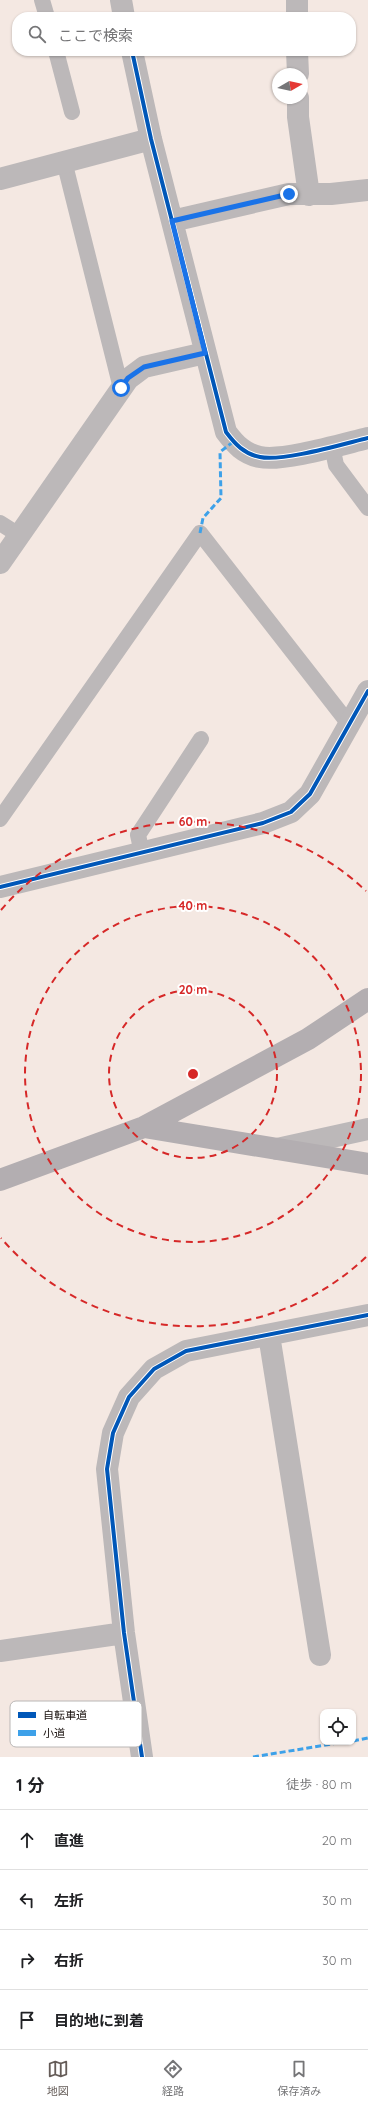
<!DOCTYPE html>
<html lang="ja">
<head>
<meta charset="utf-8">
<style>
  :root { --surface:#fff; --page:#f6f6f6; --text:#202124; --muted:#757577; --line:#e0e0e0; --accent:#655c58 }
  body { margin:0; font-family:Quicksand,"Noto Sans JP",sans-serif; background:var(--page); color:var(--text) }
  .controls { position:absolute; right:12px; bottom:12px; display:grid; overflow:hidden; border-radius:8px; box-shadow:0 1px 3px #0004 }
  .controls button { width:36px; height:36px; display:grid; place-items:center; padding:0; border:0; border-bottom:1px solid var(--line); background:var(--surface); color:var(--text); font:20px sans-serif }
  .compass { position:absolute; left:272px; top:68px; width:36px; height:36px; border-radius:50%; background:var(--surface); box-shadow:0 1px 3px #0004; rotate:81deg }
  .stop { position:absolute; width:12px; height:12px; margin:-9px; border:3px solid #1a73e8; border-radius:50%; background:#fff }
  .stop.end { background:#1a73e8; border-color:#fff; box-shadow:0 1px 4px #0008 }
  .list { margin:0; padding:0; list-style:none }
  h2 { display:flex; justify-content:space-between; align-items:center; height:52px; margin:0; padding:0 16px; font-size:17px }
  h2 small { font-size:13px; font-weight:400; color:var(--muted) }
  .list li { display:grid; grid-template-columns:26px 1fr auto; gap:12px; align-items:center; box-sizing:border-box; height:60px; padding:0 16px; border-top:1px solid var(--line) }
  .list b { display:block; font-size:15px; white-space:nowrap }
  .list em { font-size:13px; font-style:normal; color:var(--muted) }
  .icon { flex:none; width:22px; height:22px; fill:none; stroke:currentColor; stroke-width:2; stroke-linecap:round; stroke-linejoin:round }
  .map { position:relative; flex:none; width:368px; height:1757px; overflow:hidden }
  .search { position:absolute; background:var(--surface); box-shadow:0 1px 3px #0004; left:12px; right:12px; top:12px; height:44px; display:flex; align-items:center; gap:10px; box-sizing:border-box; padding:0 14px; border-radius:16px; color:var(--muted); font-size:15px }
  .sheet { height:292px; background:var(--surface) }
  nav { display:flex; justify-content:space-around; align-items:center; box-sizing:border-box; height:56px; border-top:1px solid var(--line); background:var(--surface); font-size:11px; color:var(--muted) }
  nav a { display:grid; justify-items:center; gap:2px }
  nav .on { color:var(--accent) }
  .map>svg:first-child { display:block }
</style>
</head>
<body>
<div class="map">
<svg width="368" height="1757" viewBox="0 0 368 1757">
  <rect width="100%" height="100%" fill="#f4e8e2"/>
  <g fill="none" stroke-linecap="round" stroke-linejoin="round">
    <path stroke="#bcb8b9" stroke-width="16" d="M42 0 47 17
      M56 51 72 112
      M64 161 121 388
      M332 446 336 465 368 508
      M0 523 19 535
      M0 819 200 533 349 724
      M142 853 138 835 201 739"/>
    <path stroke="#bcb8b9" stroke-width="22" d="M121 0 124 17
      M297 0V17
      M132 51 151 139 226 432C235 444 244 454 260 457 282 462 343 444 368 438
      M297 51 298 74
      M298 98V117L309 195
      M0 179 151 139
      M172 221 289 194H331L368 190
      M0 563 128 379 144 367 205 353
      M0 887 263 823 291 812 310 794 368 691
      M277 1149 368 1129
      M269 1335 320 1655
      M0 1651 124 1633
      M142 1757 124 1633 107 1469 113 1433 129 1397 154 1369 186 1351 368 1315"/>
    <path stroke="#b3aeb1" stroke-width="22" d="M144 1127 368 1164
      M0 1180 144 1127 308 1039 368 999"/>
    <path stroke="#3da1e9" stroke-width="3" stroke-dasharray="6 3" stroke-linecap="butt" d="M200 533 203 518 221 498 220 452 233 442
      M353 1741 368 1738
      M253 1757 344 1742"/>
    <g stroke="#fff" stroke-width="6">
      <path id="cycleway" d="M132 51 151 139 226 432C235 444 244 454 260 457 282 462 343 444 368 438
        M0 887 263 823 291 812 310 794 368 691
        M142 1757 124 1633 107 1469 113 1433 129 1397 154 1369 186 1351 368 1315"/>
    </g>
    <use href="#cycleway" stroke="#0057b8" stroke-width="4"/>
  </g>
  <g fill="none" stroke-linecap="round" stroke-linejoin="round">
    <path stroke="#1a73e8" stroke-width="5" d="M121 388 128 378 144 367 205 353 172 221 289 194"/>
  </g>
  <g fill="none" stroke="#d62828" stroke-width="2" stroke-dasharray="7 5">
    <circle cx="193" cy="1074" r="84"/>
    <circle cx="193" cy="1074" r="168"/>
    <path d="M366 1257A252 252 0 0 1 1 1238M1 910A252 252 0 0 1 366 891"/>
  </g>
  <rect x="10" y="1701" width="132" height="46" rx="6" fill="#fff" stroke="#bab7b6" stroke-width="1"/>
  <rect x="18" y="1712" width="18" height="6" fill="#0057b8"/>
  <rect x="18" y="1730" width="18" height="6" fill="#3da1e9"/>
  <g font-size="11" fill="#18100d">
    <text x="43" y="1719">自転車道</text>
    <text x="43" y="1737">小道</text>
  </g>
  <circle cx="193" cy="1074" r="6" fill="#d62828" stroke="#fff" stroke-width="2"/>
  <g font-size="12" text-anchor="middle" font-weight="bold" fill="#d62828" stroke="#fff" stroke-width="4" stroke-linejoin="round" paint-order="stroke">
    <text x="193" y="826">60 m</text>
    <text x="193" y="910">40 m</text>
    <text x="193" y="994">20 m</text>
  </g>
</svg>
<div class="controls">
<button><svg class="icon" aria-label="locate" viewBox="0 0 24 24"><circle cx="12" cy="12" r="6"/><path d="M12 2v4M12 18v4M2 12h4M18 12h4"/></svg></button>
</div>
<svg class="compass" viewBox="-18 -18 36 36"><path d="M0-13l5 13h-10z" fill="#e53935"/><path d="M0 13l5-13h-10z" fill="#757577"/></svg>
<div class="stop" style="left:121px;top:388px"></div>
<div class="stop end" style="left:289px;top:194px"></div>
<div class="search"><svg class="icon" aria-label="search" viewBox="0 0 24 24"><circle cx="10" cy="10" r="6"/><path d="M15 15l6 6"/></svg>ここで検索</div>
</div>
<section class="sheet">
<h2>1 分<small>徒歩 · 80 m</small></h2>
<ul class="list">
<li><svg class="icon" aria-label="ahead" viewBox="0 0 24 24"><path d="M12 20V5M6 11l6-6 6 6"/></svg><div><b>直進</b></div><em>20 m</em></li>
<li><svg class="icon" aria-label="left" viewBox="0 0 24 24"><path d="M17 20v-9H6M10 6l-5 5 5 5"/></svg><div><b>左折</b></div><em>30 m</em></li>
<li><svg class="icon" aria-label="right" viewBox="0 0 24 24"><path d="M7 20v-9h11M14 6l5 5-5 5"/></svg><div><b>右折</b></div><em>30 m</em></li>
<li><svg class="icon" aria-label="arrive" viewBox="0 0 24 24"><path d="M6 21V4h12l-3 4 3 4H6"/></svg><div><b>目的地に到着</b></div></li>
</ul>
</section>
<nav>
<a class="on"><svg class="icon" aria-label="map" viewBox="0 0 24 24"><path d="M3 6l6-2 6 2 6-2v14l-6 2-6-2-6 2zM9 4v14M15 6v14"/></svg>地図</a>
<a><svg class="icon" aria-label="directions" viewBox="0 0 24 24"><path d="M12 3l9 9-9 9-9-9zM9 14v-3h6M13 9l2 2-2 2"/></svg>経路</a>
<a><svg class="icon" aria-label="saved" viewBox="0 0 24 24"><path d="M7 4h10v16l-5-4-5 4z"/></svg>保存済み</a>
</nav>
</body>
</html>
